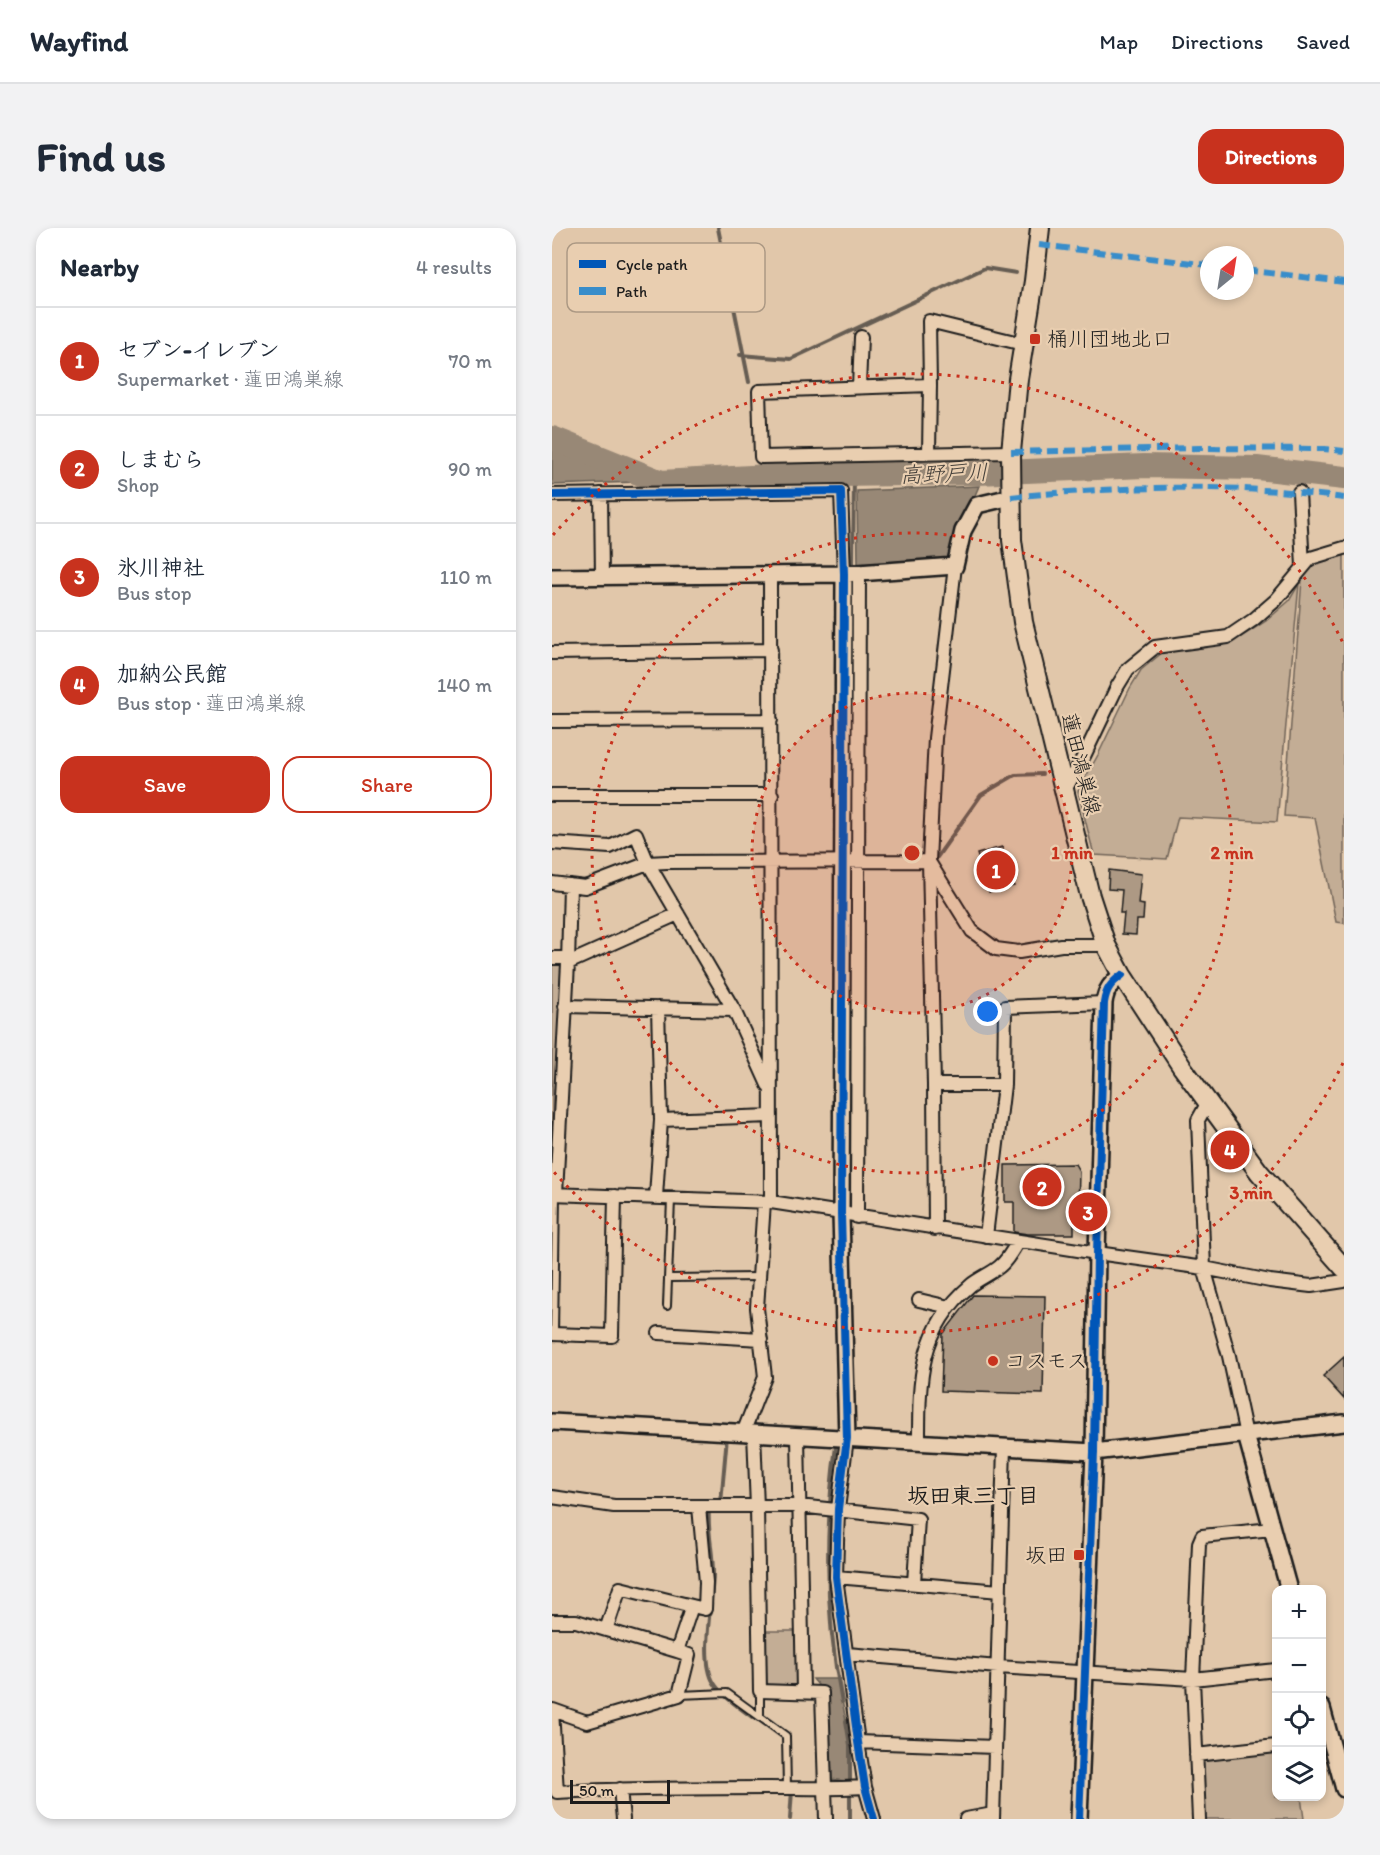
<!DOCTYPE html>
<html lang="en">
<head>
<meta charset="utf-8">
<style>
  :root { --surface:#fff; --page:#f2f2f3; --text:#1f2937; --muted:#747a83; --line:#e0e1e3; --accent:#c8321e }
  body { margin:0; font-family:Itim,"Klee One",sans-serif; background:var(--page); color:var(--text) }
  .controls { position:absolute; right:18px; bottom:18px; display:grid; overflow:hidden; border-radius:12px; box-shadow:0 3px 9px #0003 }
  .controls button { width:54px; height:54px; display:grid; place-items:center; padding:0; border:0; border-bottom:2px solid var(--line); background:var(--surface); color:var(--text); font:30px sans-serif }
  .compass { position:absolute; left:648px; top:18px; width:54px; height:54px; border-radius:50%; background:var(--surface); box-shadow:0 3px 9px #0003; rotate:30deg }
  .scale { position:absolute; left:18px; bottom:15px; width:100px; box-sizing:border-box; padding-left:6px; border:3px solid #1c1c1c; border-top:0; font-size:16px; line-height:21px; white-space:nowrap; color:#1c1c1c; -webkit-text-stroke:4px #e9ceb0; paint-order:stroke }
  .you { position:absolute; left:436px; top:784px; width:21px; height:21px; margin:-15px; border:4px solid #fff; border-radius:50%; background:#1a73e8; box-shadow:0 0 0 9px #1a73e833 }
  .badge { display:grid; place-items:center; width:39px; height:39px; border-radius:50%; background:var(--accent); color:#fff; font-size:20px; font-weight:700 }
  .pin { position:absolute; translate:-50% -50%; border:3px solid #fff; box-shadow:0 2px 6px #0006 }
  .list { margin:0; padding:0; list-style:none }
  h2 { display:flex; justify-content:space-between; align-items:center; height:78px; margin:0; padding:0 24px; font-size:26px }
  h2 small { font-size:20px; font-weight:400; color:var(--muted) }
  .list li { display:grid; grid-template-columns:39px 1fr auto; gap:18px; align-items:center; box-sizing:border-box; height:108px; padding:0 24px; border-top:2px solid var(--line) }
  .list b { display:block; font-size:22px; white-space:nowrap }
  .list p { margin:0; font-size:20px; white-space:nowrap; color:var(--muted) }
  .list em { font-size:20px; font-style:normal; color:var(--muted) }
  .actions { display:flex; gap:12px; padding:18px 24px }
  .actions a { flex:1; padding:14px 0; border:2px solid var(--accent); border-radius:18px; text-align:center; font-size:21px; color:var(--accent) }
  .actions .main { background:var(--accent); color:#fff }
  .icon { flex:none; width:33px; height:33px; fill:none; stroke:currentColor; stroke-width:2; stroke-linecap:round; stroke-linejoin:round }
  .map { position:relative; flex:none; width:792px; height:1591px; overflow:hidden; border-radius:18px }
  header { display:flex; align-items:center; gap:36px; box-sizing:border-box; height:84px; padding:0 30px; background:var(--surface); border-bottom:2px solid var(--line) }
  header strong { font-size:28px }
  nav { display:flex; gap:33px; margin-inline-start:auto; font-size:21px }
  .intro { display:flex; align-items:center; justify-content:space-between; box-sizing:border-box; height:144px; padding:0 36px }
  h1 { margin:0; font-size:42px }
  .button { padding:15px 27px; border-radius:18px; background:var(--accent); color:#fff; font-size:21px; font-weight:700 }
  main { display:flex; gap:36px; padding:0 36px }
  aside { flex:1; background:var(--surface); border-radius:18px; box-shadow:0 3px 9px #0003 }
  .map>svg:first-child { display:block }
</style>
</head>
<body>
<header>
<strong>Wayfind</strong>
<nav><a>Map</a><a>Directions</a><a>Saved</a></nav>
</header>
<div class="intro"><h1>Find us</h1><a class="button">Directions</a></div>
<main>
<aside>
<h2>Nearby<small>4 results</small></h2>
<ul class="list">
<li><span class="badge">1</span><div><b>セブン-イレブン</b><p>Supermarket · 蓮田鴻巣線</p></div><em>70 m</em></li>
<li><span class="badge">2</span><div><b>しまむら</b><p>Shop</p></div><em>90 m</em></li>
<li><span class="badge">3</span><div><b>氷川神社</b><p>Bus stop</p></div><em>110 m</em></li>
<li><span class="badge">4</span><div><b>加納公民館</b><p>Bus stop · 蓮田鴻巣線</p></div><em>140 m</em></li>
</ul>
<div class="actions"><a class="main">Save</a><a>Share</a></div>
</aside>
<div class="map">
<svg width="792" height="1591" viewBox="0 0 792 1591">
  <rect width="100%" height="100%" fill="#e1c7aa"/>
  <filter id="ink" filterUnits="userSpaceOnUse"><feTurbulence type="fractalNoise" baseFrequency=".0167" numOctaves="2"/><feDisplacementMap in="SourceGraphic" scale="12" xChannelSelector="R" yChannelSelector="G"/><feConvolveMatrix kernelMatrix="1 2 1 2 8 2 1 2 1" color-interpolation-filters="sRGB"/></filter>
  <g filter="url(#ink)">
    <path fill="#c3ad95" stroke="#706458" stroke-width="1.5" d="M792 321V695L784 694 763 590 732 588 751 338Z
      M747 356 725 594 626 589 615 631 542 627 526 563 546 527 578 460 589 442 616 420 689 409 714 393 737 373Z
      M0 730H16L0 966Z
      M213 1403H244L246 1453 243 1457 219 1459 213 1454Z
      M724 1518V1568L749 1569 752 1591H647L644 1527Z"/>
    <path fill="#988876" stroke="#665d52" stroke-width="1.5" d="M0 215 85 254 0 257Z
      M427 258 396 330 306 336 305 263Z
      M261 1451H286L298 1514V1554L280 1551 276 1469Z"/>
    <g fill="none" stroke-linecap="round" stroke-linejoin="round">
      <path stroke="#665d52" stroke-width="4" d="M166 0 197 154
        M188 127 239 131 433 40 464 45
        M301 341 302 246
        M379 634 383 632 429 567 463 547 490 546
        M297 983 301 363
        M288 1216 284 1218C272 1305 273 1388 290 1474
        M169 1275 175 1208
        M157 1280C155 1302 161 1323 161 1345 161 1373 147 1431 162 1455 170 1468 187 1479 200 1489
        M294 1493 298 1517V1591
        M238 1591 240 1562"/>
      <path stroke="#988876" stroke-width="24" d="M0 210 109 254 217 248 426 245 592 238 705 240 792 250"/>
    </g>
    <path fill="#ad9984" stroke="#1c1c1c" stroke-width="1.5" d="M450 619 462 658 437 664 425 626Z
      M557 642 589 646 586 676 592 677 591 692H585L584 707 570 706 572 685H568L570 662 556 661Z
      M523 936 527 943 526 982 522 988V1006H476L462 1004V974H453V937Z
      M421 1067 493 1068 491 1166 389 1163 391 1106Z
      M792 1129V1171L771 1148Z"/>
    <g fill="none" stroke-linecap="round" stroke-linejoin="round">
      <g stroke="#1c1c1c" stroke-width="10">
        <path id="service" d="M117 1050 208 1049
          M115 1078 119 971
          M2 1106 4 967
          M127 1467 175 1465 234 1508 235 1560
          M208 1489V1463"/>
      </g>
      <g stroke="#1c1c1c" stroke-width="16">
        <path id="minor" d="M378 157 377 93 471 116
          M307 159 309 109
          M377 225 378 157 207 163 209 229 459 224
          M747 264 751 338
          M49 266 50 349
          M0 267 289 263 292 346
          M218 347 219 974
          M0 425 219 422
          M0 493 219 492
          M513 562 533 526 565 459 576 441 603 419 676 409 701 392 724 372 759 330 792 320
          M0 567H220
          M0 615 58 619 84 606 96 635 182 782 216 857
          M377 634 420 703 444 721 467 724 509 717H554
          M0 655 33 659 96 635 115 634 377 633
          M0 730H16
          M16 735 126 686
          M13 778 182 782
          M382 857H452
          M655 876 646 892 652 1040 677 1128 694 1207
          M109 892 219 888
          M0 966 219 974 545 1025 652 1040 718 1053 759 1058 792 1053
          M4 966 16 735 18 657
          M104 969 109 892 106 780
          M305 989 307 345
          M383 1001 382 857 377 633 383 510 403 338
          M434 1008 452 857 453 779 552 775
          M367 1072 397 1079
          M107 1105 209 1111
          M0 1106 60 1108 63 968
          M191 1205 213 1149 205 1080 212 974
          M202 1205 205 1279 208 1463 270 1465 274 1591
          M246 1208 251 1463
          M295 1210 286 1281 284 1349 306 1514 313 1559 322 1591
          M367 1214C367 1151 367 1101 419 1057 428 1050 438 1046 447 1039 455 1033 461 1022 466 1013
          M0 1269 62 1278H247L366 1291 362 1355
          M284 1349 448 1363
          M140 1378 153 1381 154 1354 147 1279
          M0 1393H24L125 1423 140 1378 68 1360 54 1402
          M295 1426 446 1439 641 1451 724 1442
          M0 1482 5 1564C76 1560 146 1560 217 1560 249 1560 281 1561 313 1559
          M1 1482 35 1494 127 1467 137 1427 125 1423
          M306 1514 443 1519
          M644 1527 724 1518
          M68 1561 71 1591
          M414 1591 441 1586
          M441 1591 452 1219
          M647 1591 641 1451 647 1315 650 1308 720 1301"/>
      </g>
      <g stroke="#1c1c1c" stroke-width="20">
        <path id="tertiary" d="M292 346 289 986 295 1210
          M0 349 292 346 403 338 411 303 425 277 459 269
          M0 1194 542 1224 792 1195
          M694 1207 737 1362
          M770 1480 792 1561
          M527 1591 542 1224 545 1025 552 775C554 761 559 755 570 747"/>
      </g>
      <g stroke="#1c1c1c" stroke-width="22">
        <path id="secondary" d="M488 0 482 53 466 151 459 224 460 312 471 394 538 668 554 717 570 747 630 839 707 944 792 1040"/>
      </g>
      <use href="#service" stroke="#e9ceb0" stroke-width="6"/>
      <use href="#minor" stroke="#e9ceb0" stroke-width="12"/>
      <use href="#tertiary" stroke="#e9ceb0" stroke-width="15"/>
      <use href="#secondary" stroke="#e9ceb0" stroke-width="18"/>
      <path stroke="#388dca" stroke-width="6" stroke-dasharray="12 6" stroke-linecap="butt" d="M487 17 657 37
        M693 42 792 54
        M459 224 647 220 772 221 792 223
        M459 269C569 258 682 255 792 270"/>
      <g stroke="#e9ceb0" stroke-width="11">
        <path id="cycleway" d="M0 267 289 263 292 346 289 986 295 1210 286 1281 284 1349 306 1514 313 1559 322 1591
          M527 1591 542 1224 545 1025 552 775C554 761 559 755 570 747"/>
      </g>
      <use href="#cycleway" stroke="#0057b8" stroke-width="8"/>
    </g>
  </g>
  <circle cx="360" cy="625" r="160" fill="#c8321e" fill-opacity=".12"/>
  <g fill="none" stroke="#c8321e" stroke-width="3" stroke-dasharray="3 6">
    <circle cx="360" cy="625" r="160"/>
    <circle cx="360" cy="625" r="320"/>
    <path d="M791 835A480 480 0 0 1 1 943M1 307A480 480 0 0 1 791 415"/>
  </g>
  <g fill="#c8321e" stroke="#e9ceb0" stroke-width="2">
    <rect x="477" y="105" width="12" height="12" rx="3"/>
    <circle cx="441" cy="1133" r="6"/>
    <rect x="521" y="1321" width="12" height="12" rx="3"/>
  </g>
  <g text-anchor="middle" stroke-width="4.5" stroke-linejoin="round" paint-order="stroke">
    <g font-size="21" fill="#1c1c1c" stroke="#e9ceb0" text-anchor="start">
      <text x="495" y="118">桶川団地北口</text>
      <text x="453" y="1140">コスモス</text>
      <text x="515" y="1334" text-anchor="end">坂田</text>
    </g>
    <g font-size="21" fill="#1c1c1c" stroke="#e9ceb0">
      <text transform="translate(529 536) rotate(76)" y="7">蓮田鴻巣線</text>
    </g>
    <g font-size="22" font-style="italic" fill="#47423c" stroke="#e9ceb0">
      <text transform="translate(392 245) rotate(-2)" y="8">高野戸川</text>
    </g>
    <g font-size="22" font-weight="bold" fill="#1c1c1c" stroke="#e9ceb0">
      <text x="421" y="1275">坂田東三丁目</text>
    </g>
  </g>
  <rect x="15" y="15" width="198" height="69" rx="9" fill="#e9ceb0" stroke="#ac9984" stroke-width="1.5"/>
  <rect x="27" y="32" width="27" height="8" fill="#0057b8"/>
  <rect x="27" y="59" width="27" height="8" fill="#388dca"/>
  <g font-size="16" fill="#1c1c1c">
    <text x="64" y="42">Cycle path</text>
    <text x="64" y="69">Path</text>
  </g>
  <circle cx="360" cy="625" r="9" fill="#c8321e" stroke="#e9ceb0" stroke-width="3"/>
  <g font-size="18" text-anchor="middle" font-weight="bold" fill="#c8321e" stroke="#e9ceb0" stroke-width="4.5" stroke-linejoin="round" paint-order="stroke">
    <text x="520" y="631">1 min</text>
    <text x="680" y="631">2 min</text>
    <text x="699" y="971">3 min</text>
  </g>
</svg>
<div class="controls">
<button>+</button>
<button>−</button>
<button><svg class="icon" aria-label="locate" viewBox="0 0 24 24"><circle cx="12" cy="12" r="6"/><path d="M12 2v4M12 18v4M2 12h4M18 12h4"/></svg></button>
<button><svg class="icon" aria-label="layers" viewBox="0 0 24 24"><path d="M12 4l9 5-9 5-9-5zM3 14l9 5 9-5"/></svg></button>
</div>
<svg class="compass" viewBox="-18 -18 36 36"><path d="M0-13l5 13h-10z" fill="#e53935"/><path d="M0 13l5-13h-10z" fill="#747a83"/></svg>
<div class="scale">50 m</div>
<div class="you"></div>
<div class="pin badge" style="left:444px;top:642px">1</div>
<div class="pin badge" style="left:490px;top:959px">2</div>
<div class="pin badge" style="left:536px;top:984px">3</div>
<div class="pin badge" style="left:678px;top:922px">4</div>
</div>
</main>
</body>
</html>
